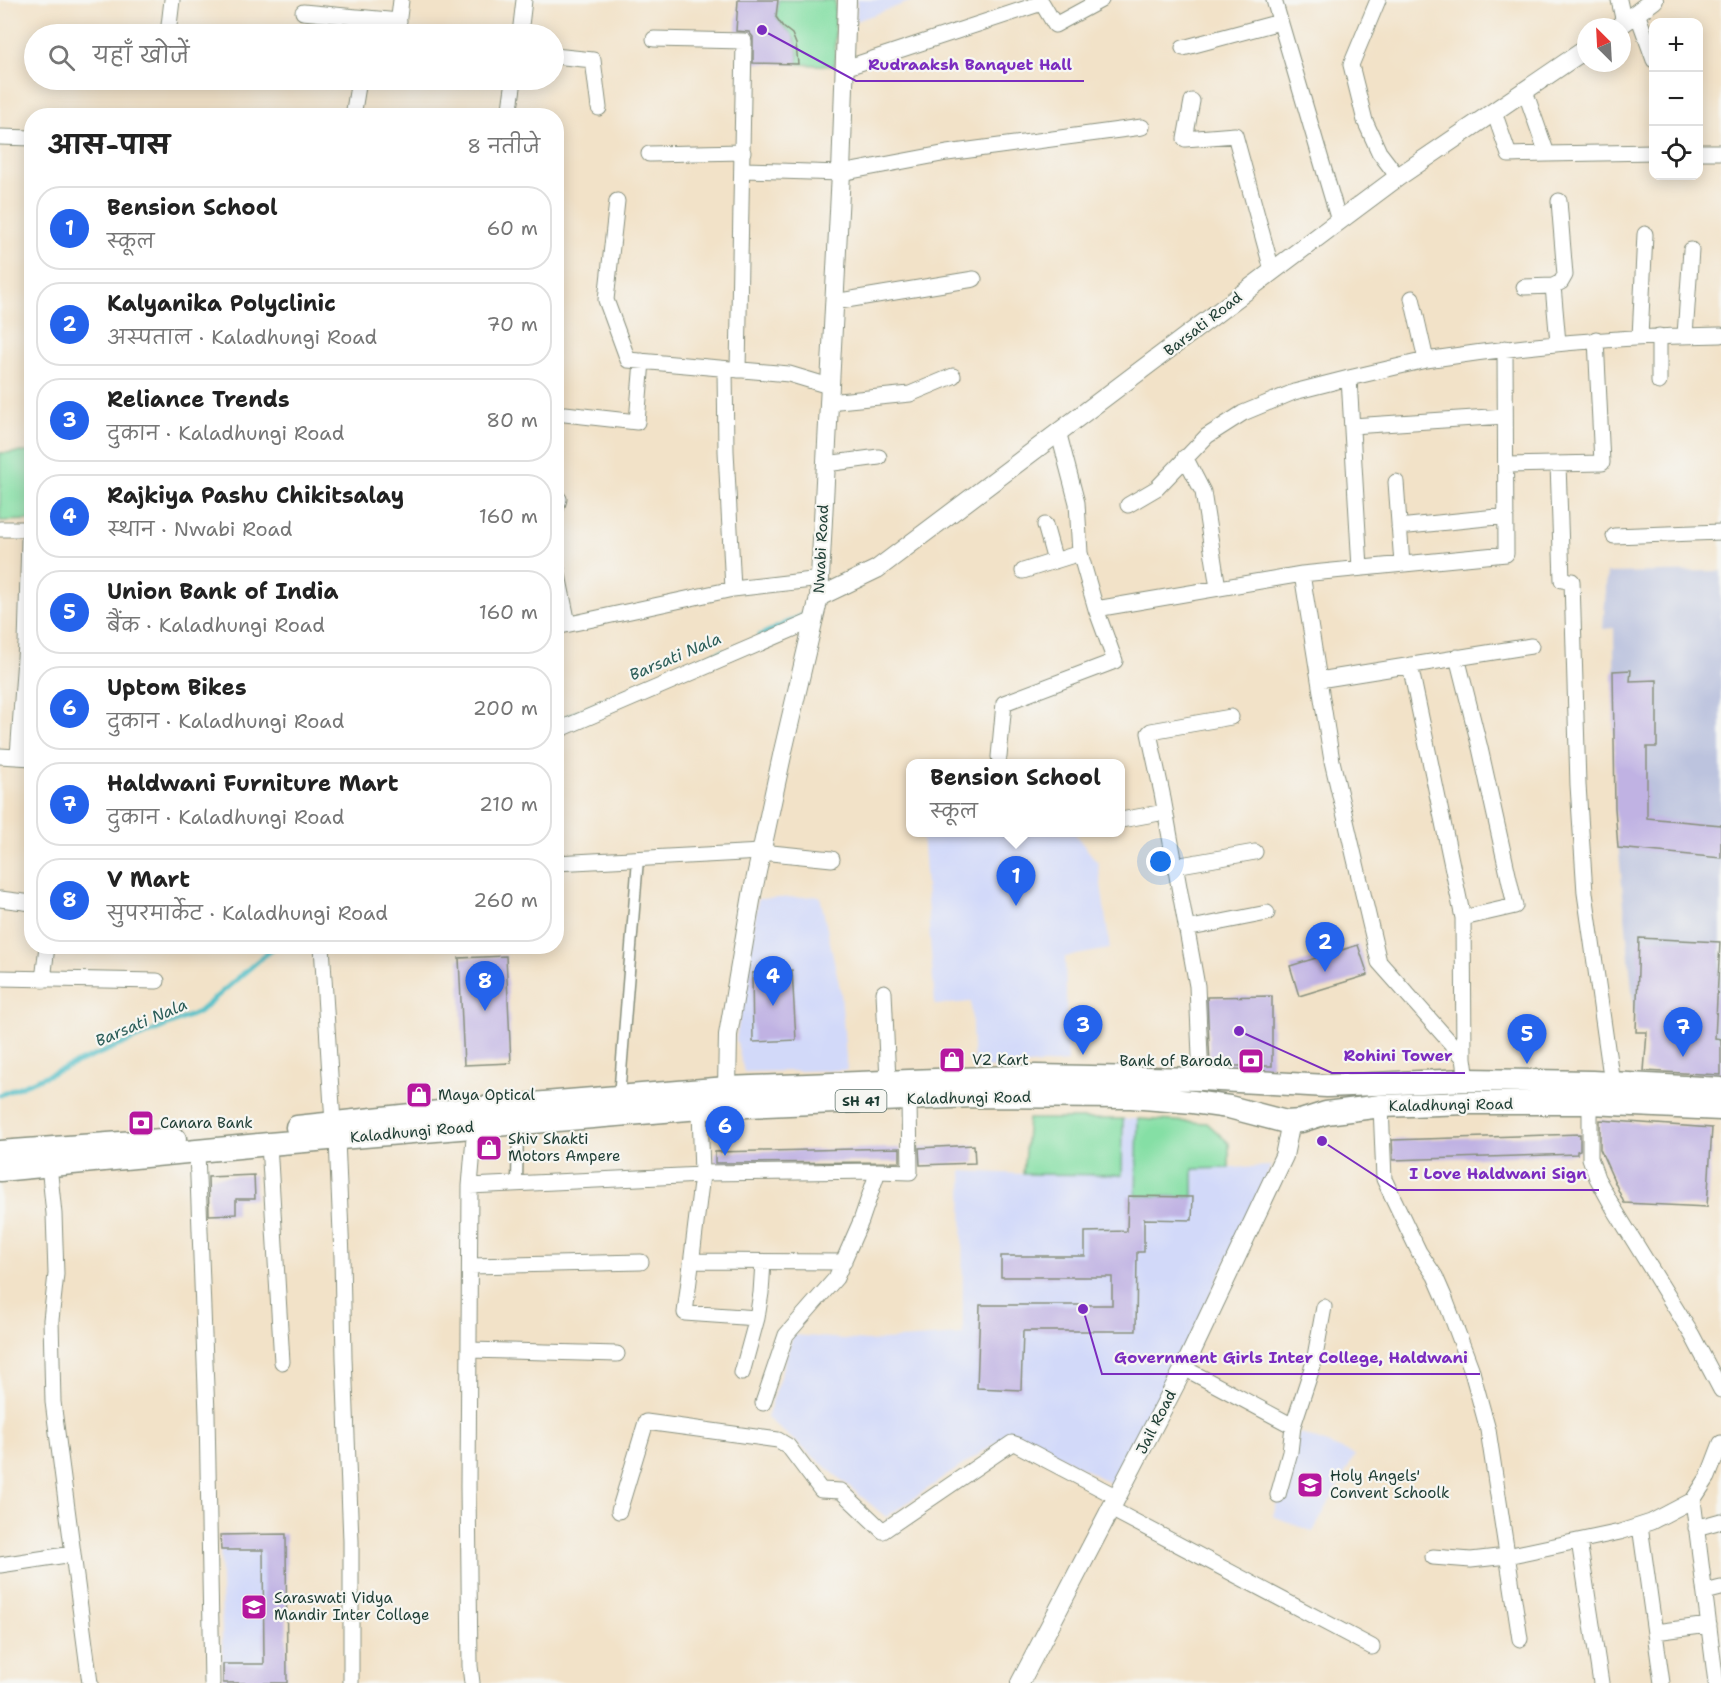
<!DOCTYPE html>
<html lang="hi">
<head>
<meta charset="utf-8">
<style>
  :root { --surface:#fff; --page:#f2f2f2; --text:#222; --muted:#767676; --line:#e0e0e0; --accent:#2563eb }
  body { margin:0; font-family:"Shantell Sans","Playpen Sans Deva",sans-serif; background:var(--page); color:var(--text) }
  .controls { position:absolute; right:18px; top:18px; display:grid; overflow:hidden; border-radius:12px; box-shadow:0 3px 15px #0003 }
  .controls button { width:54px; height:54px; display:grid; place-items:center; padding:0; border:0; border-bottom:2px solid var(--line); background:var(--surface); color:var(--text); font:30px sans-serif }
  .compass { position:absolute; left:1577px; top:18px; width:54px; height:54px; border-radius:50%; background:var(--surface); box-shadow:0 3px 15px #0003; rotate:336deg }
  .you { position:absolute; left:1161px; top:862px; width:21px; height:21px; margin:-15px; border:4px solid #fff; border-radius:50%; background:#1a73e8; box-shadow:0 0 0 9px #1a73e833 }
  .badge { display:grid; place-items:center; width:39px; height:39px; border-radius:50%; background:var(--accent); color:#fff; font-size:20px; font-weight:700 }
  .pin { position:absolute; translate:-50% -50px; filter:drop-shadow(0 2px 3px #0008) }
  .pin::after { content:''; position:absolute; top:32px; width:21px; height:18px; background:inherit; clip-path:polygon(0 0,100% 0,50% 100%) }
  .popup { position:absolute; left:906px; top:759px; width:219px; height:78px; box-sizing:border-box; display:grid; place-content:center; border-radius:12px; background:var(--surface); filter:drop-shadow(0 2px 4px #0005); font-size:20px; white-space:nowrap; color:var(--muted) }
  .popup b { font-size:22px; color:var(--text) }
  .popup::after { content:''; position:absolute; left:50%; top:100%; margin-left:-12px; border:12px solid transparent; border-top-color:var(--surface) }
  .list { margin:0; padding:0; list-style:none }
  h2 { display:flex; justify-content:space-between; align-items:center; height:78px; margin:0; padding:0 24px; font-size:26px }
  h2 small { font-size:20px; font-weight:400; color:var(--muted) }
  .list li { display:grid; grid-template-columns:39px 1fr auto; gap:18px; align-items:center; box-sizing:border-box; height:84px; margin:0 12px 12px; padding:0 12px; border:2px solid var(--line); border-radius:24px }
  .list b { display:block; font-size:22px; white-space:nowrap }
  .list p { margin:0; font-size:20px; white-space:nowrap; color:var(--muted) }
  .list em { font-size:20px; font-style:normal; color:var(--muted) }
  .icon { flex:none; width:33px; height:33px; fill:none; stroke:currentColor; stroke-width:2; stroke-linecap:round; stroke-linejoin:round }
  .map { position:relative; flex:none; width:1721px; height:1683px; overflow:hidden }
  .search { position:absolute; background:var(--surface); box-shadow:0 3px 15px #0003; left:24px; top:24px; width:540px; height:66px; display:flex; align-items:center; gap:15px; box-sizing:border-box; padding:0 21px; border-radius:33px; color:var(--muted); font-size:22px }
  .panel { position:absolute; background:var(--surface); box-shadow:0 3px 15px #0003; left:24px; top:108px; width:540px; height:846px; border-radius:24px }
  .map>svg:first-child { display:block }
</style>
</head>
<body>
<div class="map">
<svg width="1721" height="1683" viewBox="0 0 1721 1683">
  <rect width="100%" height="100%" fill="#f6f6f2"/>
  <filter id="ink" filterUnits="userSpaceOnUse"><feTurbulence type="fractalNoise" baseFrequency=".0167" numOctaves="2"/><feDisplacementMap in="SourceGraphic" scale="12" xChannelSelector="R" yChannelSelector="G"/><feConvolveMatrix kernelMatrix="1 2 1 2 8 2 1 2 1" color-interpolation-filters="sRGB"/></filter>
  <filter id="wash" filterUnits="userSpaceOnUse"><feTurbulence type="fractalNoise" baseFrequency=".008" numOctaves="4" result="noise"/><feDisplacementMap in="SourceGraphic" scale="24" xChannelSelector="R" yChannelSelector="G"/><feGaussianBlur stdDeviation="1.35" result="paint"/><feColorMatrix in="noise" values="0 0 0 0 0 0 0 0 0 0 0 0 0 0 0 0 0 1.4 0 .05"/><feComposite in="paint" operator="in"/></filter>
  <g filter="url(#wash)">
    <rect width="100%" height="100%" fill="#f2e2c8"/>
    <path fill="#d2d9f9" d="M857 0H915L856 21Z
      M922 833H1074L1098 863 1110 949 1065 957 1068 1062 974 1069 971 1002 935 1005Z
      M820 896 841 993 847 1070 744 1072 736 1039 758 899Z
      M1028 1119H1138L1207 1123 1229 1143 1230 1168 1271 1166 1188 1342 1112 1484 1013 1431 886 1517 767 1418 793 1335 868 1341 963 1335 962 1171 1023 1174Z
      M1299 1433 1355 1455 1313 1532 1273 1516Z
      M286 1534 287 1683H223L220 1535Z"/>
    <path fill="#bcc3de" d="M1721 571V1039L1636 1032 1615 810 1614 628 1603 629 1607 573Z"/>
    <path fill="#85dfa5" stroke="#528e6c" stroke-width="1.5" d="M778 0H835V66L798 64C798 54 798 43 792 35 780 19 773 25 778 0Z
      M31 452V520L0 521V453Z
      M1028 1119H1123L1122 1175 1023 1174Z
      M1138 1119 1207 1123 1229 1143V1168L1193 1169V1197L1136 1196Z"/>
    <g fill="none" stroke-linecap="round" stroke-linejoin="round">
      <path stroke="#51bfc7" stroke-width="5" d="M759 636 804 615
        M556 722 723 651
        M0 1095 199 1012 275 946"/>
    </g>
    <g id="blocks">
      <path fill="#c0b2e3" d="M738 0H778L776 17 783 27 792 34 796 44 798 64 753 63V37L749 32 736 31Z
        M1631 670 1630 681 1657 680V747H1647V818L1721 825V858L1618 848 1615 808 1613 671Z
        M1639 938 1720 942 1715 1038 1721 1039V1075L1644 1071 1647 1032H1636Z
        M1358 945 1368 975 1299 996 1290 966Z
        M506 956 511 1063 464 1065 459 958Z
        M792 970 796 1040 753 1042 752 973Z
        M1272 996V1066H1210L1207 997Z
        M1600 1120 1712 1128 1707 1207 1624 1203 1600 1149Z
        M1580 1134V1150L1577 1151V1154L1393 1160 1392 1140Z
        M974 1145 975 1163 920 1165 919 1148Z
        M900 1148V1162L715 1163V1152Z
        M254 1175 255 1199H236V1214L209 1215 208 1177Z
        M1128 1196 1193 1197 1192 1220 1144 1219V1252H1137L1136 1331H1023L1021 1390 977 1388 980 1305H1112V1277H1001V1256H1085V1232L1127 1231Z
        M286 1534 287 1683H223V1664H264L263 1550H221L220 1535Z"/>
    </g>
  </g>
  <g filter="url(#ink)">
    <use href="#blocks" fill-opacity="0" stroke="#88907e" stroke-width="1.5"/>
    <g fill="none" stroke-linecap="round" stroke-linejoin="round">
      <g stroke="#88907e" stroke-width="13">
        <path id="pedestrian" d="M619 1097 638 859
          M517 1184 518 1123"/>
      </g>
      <g stroke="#88907e" stroke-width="17">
        <path id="minor" d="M1274 0 1339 221
          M1378 0 1351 65 1365 121 1379 152 1398 177
          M1619 0 1624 23
          M303 12 399 21
          M1637 13 1654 60
          M168 34 172 0
          M397 34 401 0
          M520 34 524 0
          M654 39 744 41 738 370
          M1183 48 1280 22
          M554 56 593 60 599 108
          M845 68 1042 3 1055 25 1101 0
          M375 80H389
          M1525 91 1547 154 1654 152
          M1192 101 1185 139 1235 135 1272 270
          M1494 112 1509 155 1547 154
          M353 116 359 80
          M509 116 514 80
          M0 137 32 138
          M1698 152H1721
          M649 154 743 152
          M743 170 841 173 947 153 1142 127
          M617 201 606 300 628 360 789 374 829 386
          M1524 287 1553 286
          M1412 298 1426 360C1524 345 1622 336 1721 335
          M834 302 974 279
          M1685 335 1691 250
          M1659 336V382
          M1640 337 1645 234
          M1558 343 1553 286 1561 282 1565 275 1559 201
          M725 369 726 451 733 589 821 579
          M1349 378 1426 360
          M828 402 910 394 953 376
          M565 414 637 422 642 361
          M1352 426 1505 416
          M1058 431 1077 503 1080 553 1096 609 1302 574 1332 761 1379 962 1464 1058 1467 1080
          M1185 457 1203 492 1218 588
          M826 464 879 457
          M1558 464 1562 580 1572 581 1578 785 1585 893 1612 1083
          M1506 465 1602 463 1596 339
          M1396 482 1402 564
          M1128 505 1157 488 1207 436 1243 413 1294 392 1349 378 1360 568
          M556 509 559 499
          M1045 525 1055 561
          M1399 527 1506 516
          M0 529H32
          M1614 536 1721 532
          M556 565 568 624
          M1023 571 1080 553
          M1302 574 1506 554 1505 348
          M556 627 733 589
          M1457 657 1480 748 1515 906 1463 918
          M1410 665 1463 918 1464 1058
          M1319 680 1531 646
          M556 731 814 620
          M0 756 32 758
          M18 756 26 644 29 539
          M999 757 1004 703 1115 661 1096 609
          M1121 820 1165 812
          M556 863 761 852 832 859
          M1175 866 1255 852
          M0 899 32 903
          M1186 929 1267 913
          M322 946 333 1123
          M0 978 157 981
          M43 980 47 946
          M884 992 888 1081
          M1201 1079 1197 986 1162 793 1149 733 1151 731 1231 717
          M1590 1103V1158L1597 1178 1613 1207 1692 1335 1721 1390
          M1381 1106 1384 1179 1419 1252 1435 1276 1445 1299 1471 1368 1488 1430 1520 1639
          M700 1108 702 1175 685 1313 757 1318 742 1373
          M337 1139 342 1257 344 1358 351 1541V1683
          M269 1144 282 1362
          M197 1152 207 1414 212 1683
          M49 1165 54 1214 56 1274 51 1320 53 1402 90 1683
          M702 1173 878 1171
          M470 1186 702 1175
          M692 1261 844 1262
          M470 1266 641 1262
          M757 1318 761 1293 763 1262
          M470 1350 617 1354
          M1184 1368 1293 1426
          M763 1403 786 1335 836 1278 861 1221 878 1171 910 1172 909 1099
          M1278 1495 1290 1452 1293 1426 1314 1362 1324 1307
          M1693 1500 1716 1683
          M1111 1509 1372 1647
          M619 1511 646 1422 778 1440 788 1446 821 1490 841 1491 883 1531 1012 1443 1018 1445 1117 1497
          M1640 1526 1662 1683
          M1696 1528 1721 1521
          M1579 1541 1601 1683
          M1433 1557 1471 1560 1507 1556 1620 1532 1651 1522 1693 1500 1708 1477 1721 1443
          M0 1565 73 1554
          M1705 1592 1721 1588
          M1655 1632 1709 1625
          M472 1683 470 1666 468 1487 470 1186 475 1126"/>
      </g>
      <g stroke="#88907e" stroke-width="20">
        <path id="tertiary" d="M1618 27 1654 0
          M819 597 877 569 1339 221 1398 177 1586 49
          M727 1088 728 1035 752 895 783 751 819 597 841 173 847 0
          M1020 1683 1184 1368 1284 1156 1291 1122"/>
      </g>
      <g stroke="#88907e" stroke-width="25">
        <path id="primary" d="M297 1127 459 1110 727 1088 1035 1076 1201 1079 1327 1086 1467 1080 1592 1082 1721 1089
          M0 1152 175 1139
          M0 1170 269 1144 700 1108 974 1096 1131 1097 1193 1102 1229 1107 1286 1122 1301 1121 1326 1113 1381 1106 1467 1103H1590L1721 1109"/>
      </g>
      <use href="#pedestrian" stroke="#fff" stroke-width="10"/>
      <use href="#minor" stroke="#fff" stroke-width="15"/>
      <use href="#tertiary" stroke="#fff" stroke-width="18"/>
      <use href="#primary" stroke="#fff" stroke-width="22"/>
    </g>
  </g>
  <defs>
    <g id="shop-square" transform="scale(1.35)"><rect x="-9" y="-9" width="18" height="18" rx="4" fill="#b5179e" stroke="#f6f6f2"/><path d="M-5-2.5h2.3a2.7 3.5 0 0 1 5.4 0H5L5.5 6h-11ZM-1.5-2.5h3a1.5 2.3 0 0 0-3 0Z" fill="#fff"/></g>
    <g id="bank-square" transform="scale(1.35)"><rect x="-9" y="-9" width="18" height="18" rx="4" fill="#b5179e" stroke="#f6f6f2"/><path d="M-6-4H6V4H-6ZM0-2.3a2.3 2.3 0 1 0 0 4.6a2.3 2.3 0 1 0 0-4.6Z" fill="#fff"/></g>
    <g id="school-square" transform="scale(1.35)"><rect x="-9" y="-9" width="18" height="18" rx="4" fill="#b5179e" stroke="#f6f6f2"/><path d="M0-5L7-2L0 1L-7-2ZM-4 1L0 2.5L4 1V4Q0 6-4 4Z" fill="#fff"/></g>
  </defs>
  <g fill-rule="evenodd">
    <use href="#shop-square" x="952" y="1060"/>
    <use href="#bank-square" x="1251" y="1061"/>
    <use href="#shop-square" x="419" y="1095"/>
    <use href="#bank-square" x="141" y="1123"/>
    <use href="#shop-square" x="489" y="1148"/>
    <use href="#school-square" x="1310" y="1485"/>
    <use href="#school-square" x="254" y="1607"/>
  </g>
  <g text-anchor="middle" stroke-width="4.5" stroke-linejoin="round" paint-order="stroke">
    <rect fill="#f6f6f2" stroke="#60746d" stroke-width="1.5" x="835.5" y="1090" width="51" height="22" rx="4.5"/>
    <g font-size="14" font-weight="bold" fill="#1f3d34">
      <text x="861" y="1106">SH 41</text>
    </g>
    <g font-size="15" fill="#1f3d34" stroke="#f6f6f2">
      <text transform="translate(1203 324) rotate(-38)" y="5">Barsati Road</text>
      <text transform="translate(821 549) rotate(-87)" y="5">Nwabi Road</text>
      <text transform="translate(969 1098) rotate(-1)" y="5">Kaladhungi Road</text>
      <text transform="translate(1451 1105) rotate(-1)" y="5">Kaladhungi Road</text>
      <text transform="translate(412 1132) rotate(-5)" y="5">Kaladhungi Road</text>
      <text transform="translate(1156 1422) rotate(-63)" y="5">Jail Road</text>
    </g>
    <g font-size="15" fill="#1f3d34" stroke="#f6f6f2" text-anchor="start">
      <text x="972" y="1065">V2 Kart</text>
      <text x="1232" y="1066" text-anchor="end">Bank of Baroda</text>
      <text x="438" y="1100">Maya Optical</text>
      <text x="160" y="1128">Canara Bank</text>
      <text x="508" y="1144">Shiv Shakti<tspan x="508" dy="17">Motors Ampere</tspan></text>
      <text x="1330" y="1481">Holy Angels'<tspan x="1330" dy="17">Convent Schoolk</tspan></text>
      <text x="274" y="1603">Saraswati Vidya<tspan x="274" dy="17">Mandir Inter Collage</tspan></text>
    </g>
    <g font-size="16" font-style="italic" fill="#2c5e59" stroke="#f6f6f2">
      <text transform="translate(675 656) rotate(-23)" y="6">Barsati Nala</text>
      <text transform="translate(141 1022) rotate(-23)" y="6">Barsati Nala</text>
    </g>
  </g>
  <path fill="none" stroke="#7b2cbf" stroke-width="2" d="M762 30L856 81H1084M1239 1031L1332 1073H1465M1322 1141L1397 1190H1599M1083 1309L1102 1374H1480"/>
  <g fill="#7b2cbf" stroke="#f6f6f2" stroke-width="2">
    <circle cx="762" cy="30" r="6"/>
    <circle cx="1239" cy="1031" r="6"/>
    <circle cx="1322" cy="1141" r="6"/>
    <circle cx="1083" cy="1309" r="6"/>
  </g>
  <g font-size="16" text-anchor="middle" font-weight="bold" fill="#7b2cbf" stroke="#f6f6f2" stroke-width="4.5" stroke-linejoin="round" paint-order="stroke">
    <text x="970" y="70">Rudraaksh Banquet Hall</text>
    <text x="1398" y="1061">Rohini Tower</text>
    <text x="1498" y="1179">I Love Haldwani Sign</text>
    <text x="1291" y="1363">Government Girls Inter College, Haldwani</text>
  </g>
</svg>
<div class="controls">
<button>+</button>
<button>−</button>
<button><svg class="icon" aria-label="locate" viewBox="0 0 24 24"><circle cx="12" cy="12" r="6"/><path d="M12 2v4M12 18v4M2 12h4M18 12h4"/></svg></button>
</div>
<svg class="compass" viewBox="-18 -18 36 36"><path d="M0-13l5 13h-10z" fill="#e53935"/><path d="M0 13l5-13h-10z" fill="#767676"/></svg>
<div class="you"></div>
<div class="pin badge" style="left:1016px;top:906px">1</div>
<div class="popup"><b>Bension School</b>स्कूल</div>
<div class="pin badge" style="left:1325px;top:972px">2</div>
<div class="pin badge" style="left:1083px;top:1055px">3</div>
<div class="pin badge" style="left:773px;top:1006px">4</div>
<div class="pin badge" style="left:1527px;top:1064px">5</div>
<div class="pin badge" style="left:725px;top:1156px">6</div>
<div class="pin badge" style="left:1683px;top:1057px">7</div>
<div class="pin badge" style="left:485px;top:1011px">8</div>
<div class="search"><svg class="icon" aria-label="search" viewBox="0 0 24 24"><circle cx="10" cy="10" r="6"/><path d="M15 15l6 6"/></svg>यहाँ खोजें</div>
<section class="panel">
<h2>आस-पास<small>8 नतीजे</small></h2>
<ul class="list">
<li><span class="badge">1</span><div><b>Bension School</b><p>स्कूल</p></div><em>60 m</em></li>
<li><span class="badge">2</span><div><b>Kalyanika Polyclinic</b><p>अस्पताल · Kaladhungi Road</p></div><em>70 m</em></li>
<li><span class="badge">3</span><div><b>Reliance Trends</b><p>दुकान · Kaladhungi Road</p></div><em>80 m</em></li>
<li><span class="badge">4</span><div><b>Rajkiya Pashu Chikitsalay</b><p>स्थान · Nwabi Road</p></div><em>160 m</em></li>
<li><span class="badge">5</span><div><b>Union Bank of India</b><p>बैंक · Kaladhungi Road</p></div><em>160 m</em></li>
<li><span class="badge">6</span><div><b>Uptom Bikes</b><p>दुकान · Kaladhungi Road</p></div><em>200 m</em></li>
<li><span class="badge">7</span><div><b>Haldwani Furniture Mart</b><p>दुकान · Kaladhungi Road</p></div><em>210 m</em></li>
<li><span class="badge">8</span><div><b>V Mart</b><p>सुपरमार्केट · Kaladhungi Road</p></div><em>260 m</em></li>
</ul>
</section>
</div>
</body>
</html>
